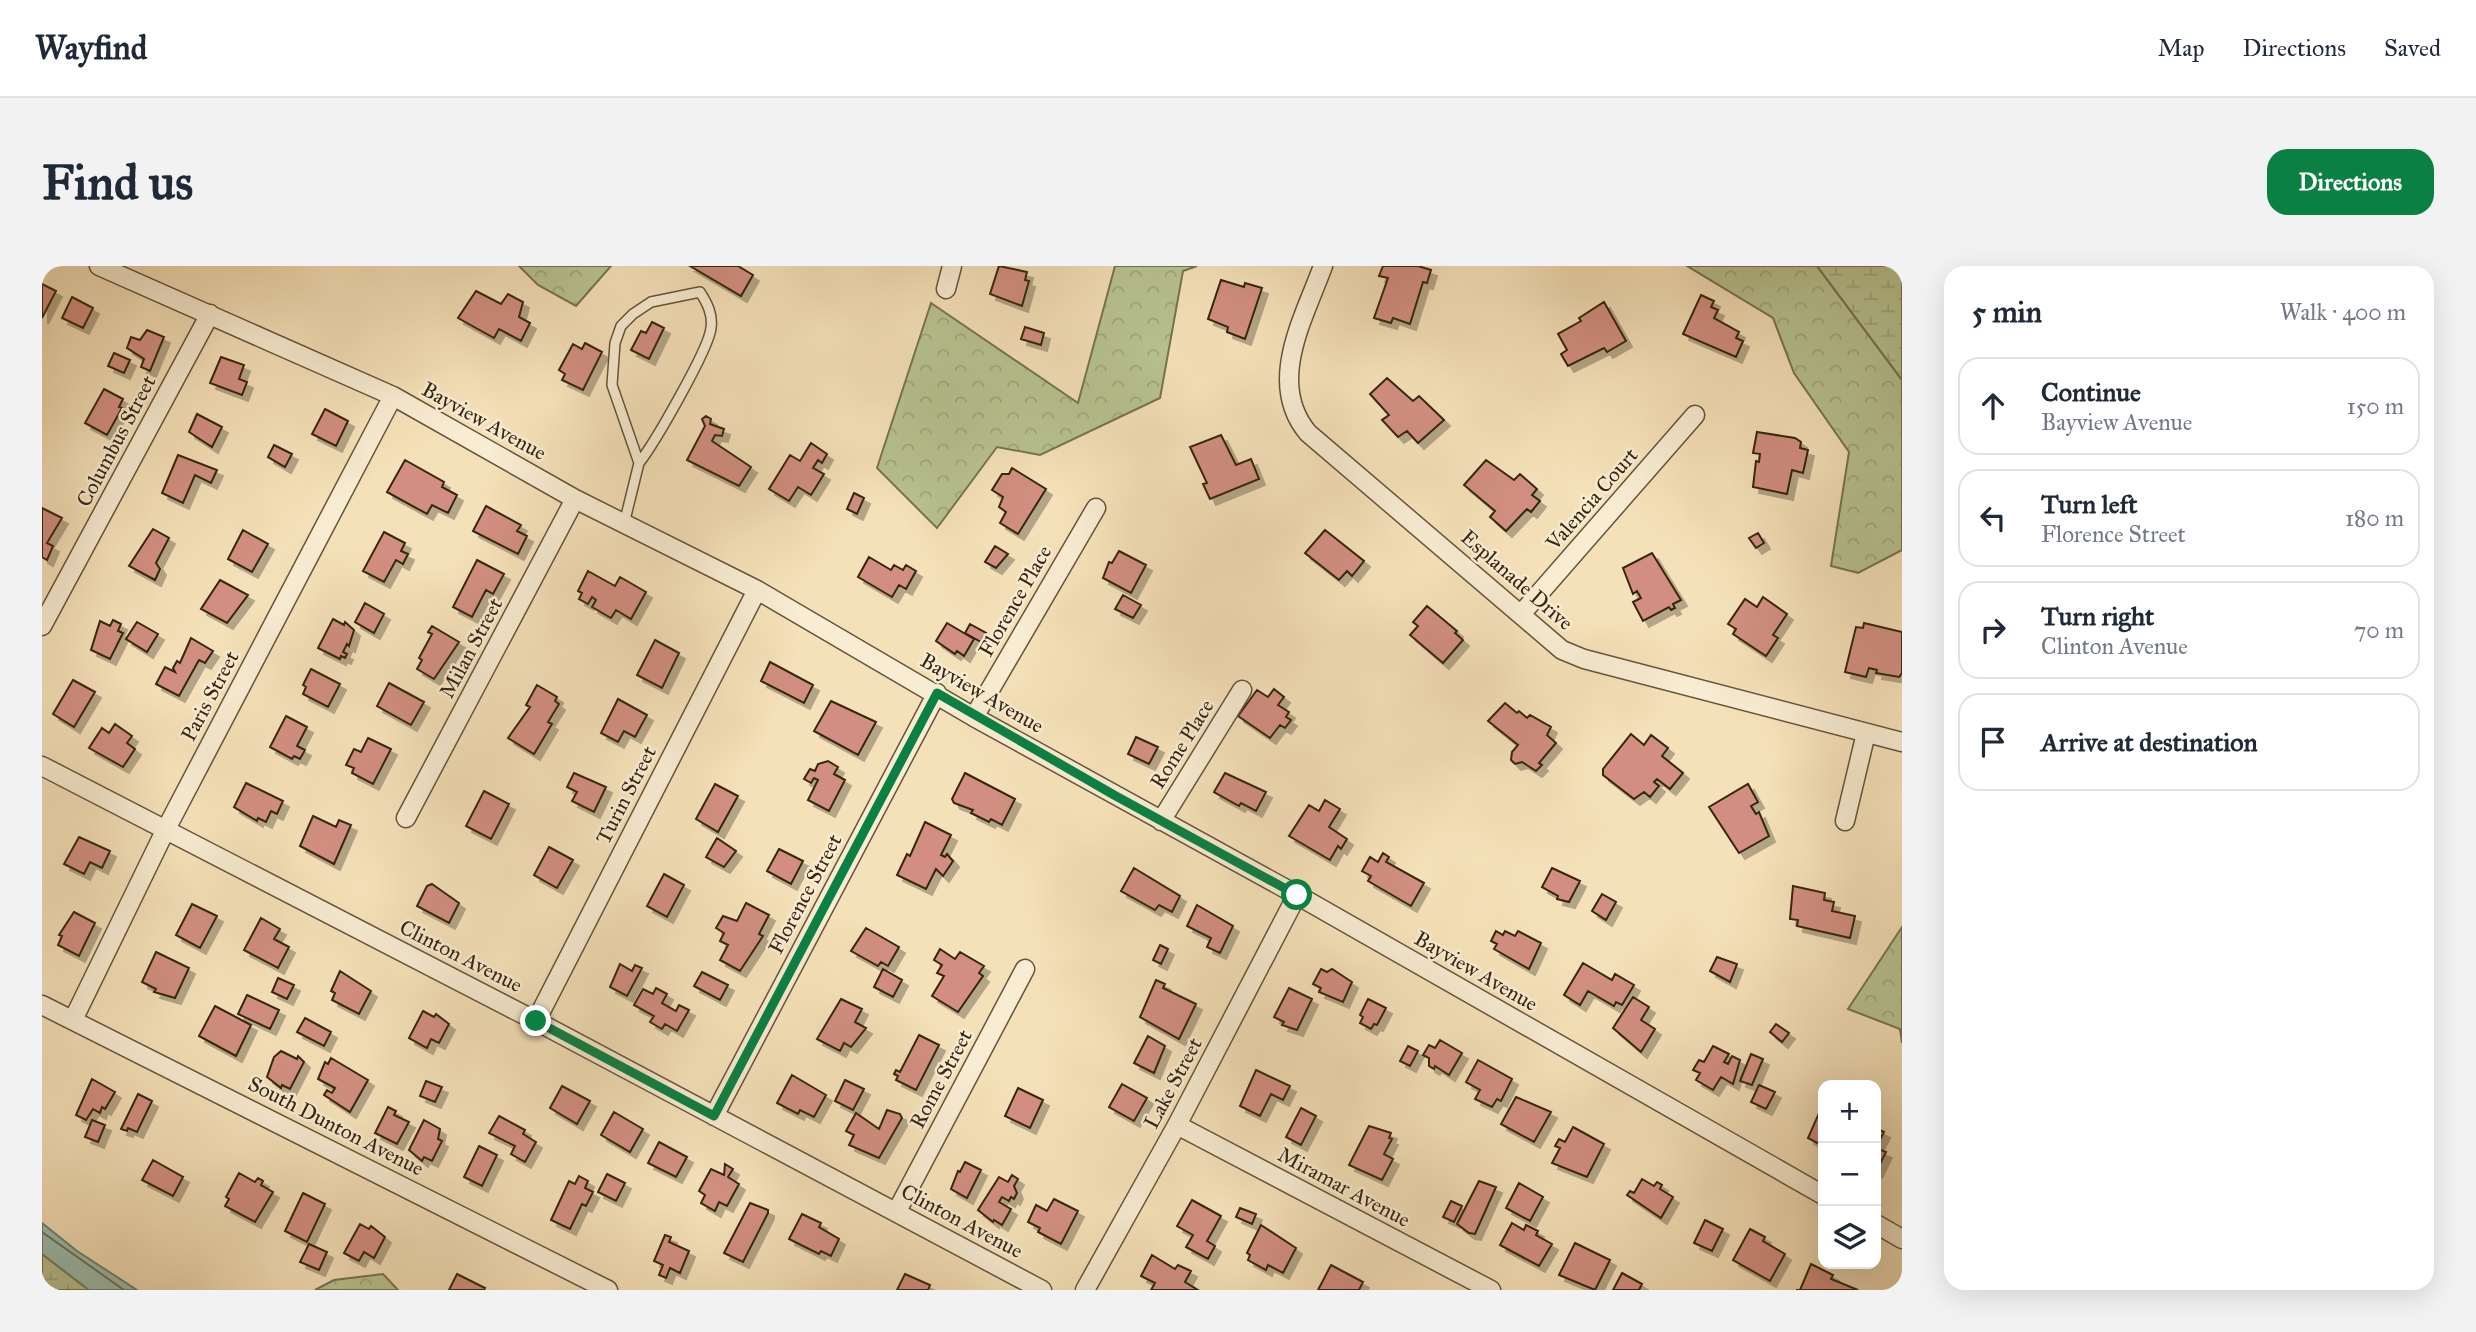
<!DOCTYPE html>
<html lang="en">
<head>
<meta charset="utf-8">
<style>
  :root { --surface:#fff; --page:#f2f2f3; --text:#1f2937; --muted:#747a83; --line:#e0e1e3; --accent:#0b8043 }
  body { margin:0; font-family:"IM FELL Great Primer",serif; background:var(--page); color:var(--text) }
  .controls { position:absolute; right:21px; bottom:21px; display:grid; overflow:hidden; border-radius:14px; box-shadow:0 7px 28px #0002 }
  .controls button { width:63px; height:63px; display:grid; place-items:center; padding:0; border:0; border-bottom:2px solid var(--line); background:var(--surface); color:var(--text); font:35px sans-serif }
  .stop { position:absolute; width:21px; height:21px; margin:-16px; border:5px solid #0b8043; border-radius:50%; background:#fff }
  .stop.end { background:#0b8043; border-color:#fff; box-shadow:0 2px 7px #0008 }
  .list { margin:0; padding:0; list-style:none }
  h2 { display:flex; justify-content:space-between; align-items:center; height:91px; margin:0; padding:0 28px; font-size:30px }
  h2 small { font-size:23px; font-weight:400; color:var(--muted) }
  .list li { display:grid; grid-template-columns:46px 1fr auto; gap:21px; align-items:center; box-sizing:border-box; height:98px; margin:0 14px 14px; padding:0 14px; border:2px solid var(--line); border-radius:21px }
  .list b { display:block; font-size:26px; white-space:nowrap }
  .list p { margin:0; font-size:23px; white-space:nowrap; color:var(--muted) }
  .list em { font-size:23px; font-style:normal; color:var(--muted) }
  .icon { flex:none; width:38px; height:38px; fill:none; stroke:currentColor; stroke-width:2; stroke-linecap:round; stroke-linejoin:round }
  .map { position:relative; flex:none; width:1860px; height:1024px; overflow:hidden; border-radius:21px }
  header { display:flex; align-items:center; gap:42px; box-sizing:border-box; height:98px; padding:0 35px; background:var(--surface); border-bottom:2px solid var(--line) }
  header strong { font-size:33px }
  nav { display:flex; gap:38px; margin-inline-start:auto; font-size:24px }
  .intro { display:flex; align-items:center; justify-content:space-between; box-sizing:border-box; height:168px; padding:0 42px }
  h1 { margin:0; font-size:49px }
  .button { padding:18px 32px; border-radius:21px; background:var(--accent); color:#fff; font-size:24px; font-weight:700 }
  main { display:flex; gap:42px; padding:0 42px }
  aside { flex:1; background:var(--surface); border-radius:21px; box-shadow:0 7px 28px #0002 }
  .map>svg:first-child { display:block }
</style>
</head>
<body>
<header>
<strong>Wayfind</strong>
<nav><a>Map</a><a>Directions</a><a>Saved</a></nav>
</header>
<div class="intro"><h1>Find us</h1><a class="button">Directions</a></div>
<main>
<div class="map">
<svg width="1860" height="1024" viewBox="0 0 1860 1024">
  <defs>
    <pattern id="forest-crowns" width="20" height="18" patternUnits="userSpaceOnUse" patternTransform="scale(1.75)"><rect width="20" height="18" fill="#b8c392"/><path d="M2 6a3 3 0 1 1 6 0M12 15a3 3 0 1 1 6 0" fill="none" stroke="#9fa77d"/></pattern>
    <pattern id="wetland-marsh" width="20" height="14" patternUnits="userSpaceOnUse" patternTransform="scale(1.75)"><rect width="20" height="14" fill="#b8c392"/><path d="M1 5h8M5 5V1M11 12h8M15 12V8" fill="none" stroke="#9fa77d"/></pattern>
    <filter id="shadow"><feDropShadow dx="6" dy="6" stdDeviation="0" flood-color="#0004"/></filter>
  </defs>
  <rect width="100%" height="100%" fill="#f5e1b9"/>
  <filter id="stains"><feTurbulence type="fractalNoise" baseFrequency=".00286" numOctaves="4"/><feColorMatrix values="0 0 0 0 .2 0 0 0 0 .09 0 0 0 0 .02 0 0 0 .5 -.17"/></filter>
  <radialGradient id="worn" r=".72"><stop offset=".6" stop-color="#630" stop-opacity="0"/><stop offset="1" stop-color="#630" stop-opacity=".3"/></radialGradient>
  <path fill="url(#forest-crowns)" stroke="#777451" stroke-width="2" d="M477 0H569L534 40 496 19Z
    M1073 0H1155L1141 5 1118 132 998 189 955 181 895 262 835 202 889 37 1036 137Z
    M1645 0H1775L1860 114V284L1816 307 1789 300 1807 186 1752 107 1731 52Z
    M1860 661V777L1858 763 1806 743Z
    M341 1008 356 1024H273L292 1014Z"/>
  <path fill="url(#wetland-marsh)" stroke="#777451" stroke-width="2" d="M1775 0H1860V114Z
    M0 988 1 989 47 1024H0Z"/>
  <path fill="#9cbeaf" stroke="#73816f" stroke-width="2" d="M0 957 35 985 95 1024H47L0 988Z"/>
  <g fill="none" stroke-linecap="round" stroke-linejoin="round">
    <path stroke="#697260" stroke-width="2" d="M0 966 82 1024"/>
  </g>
  <path fill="#d28f81" stroke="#362510" stroke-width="2" filter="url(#shadow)" d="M648 0H696L711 9 699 30Z
    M957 0 985 6 983 14 987 15 980 40 948 28Z
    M1341 0H1376L1389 4 1385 17 1381 16 1368 58 1351 52 1349 57 1332 52 1346 12 1337 10Z
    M1179 14 1202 21 1203 17 1220 22 1203 73 1185 66 1186 61 1166 53Z
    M0 18 14 25 0 52Z
    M434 25 459 38 466 28 481 36 477 51 488 57 479 75 457 63 452 72 416 52Z
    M1659 29 1672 35 1669 41 1676 44 1672 52 1697 66 1694 72 1701 75 1694 91 1641 68Z
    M30 31 51 42 41 62 20 52Z
    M1562 36 1584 75 1565 86 1562 82 1526 100 1519 88 1525 84 1516 68 1539 55 1537 52Z
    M610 56 622 62 607 93 589 84 599 65 604 67Z
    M983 61 1002 67 999 79 979 73Z
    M105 64 122 71 108 105 99 101 102 93 85 82 89 71 98 74Z
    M543 77 560 86 541 124 520 114 523 108 517 104 531 78 540 83Z
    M72 87 88 94 82 107 66 100Z
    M179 91 202 99 197 113 205 116 200 129 168 117Z
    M1345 112 1371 135 1377 130 1402 154 1376 177 1365 165 1356 171 1340 154 1347 149 1328 128Z
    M62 123 81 133 77 141 80 142 65 169 43 157Z
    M283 143 306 155 294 180 270 168Z
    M155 148 180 161 170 181 147 166Z
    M664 150 669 153 668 158 682 163 680 170 673 169 670 175 709 201 697 220 645 194 663 160 660 153Z
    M1715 166 1753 172 1759 176 1758 182 1766 184 1761 207 1750 204 1745 228 1711 221 1714 195 1717 196 1718 188 1711 187Z
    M1179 169 1194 199 1209 193 1217 213 1168 233 1161 218 1165 217 1148 181Z
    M769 177 785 188 780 197 776 194 771 202 782 208 769 229 756 221 747 235 727 223 748 189 758 195Z
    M232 179 250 188 243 201 226 191Z
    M136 189 175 204 169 217 153 209 141 237 120 227Z
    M363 194 402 216 400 221 415 229 406 247 390 239 385 248 345 226Z
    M1444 194 1472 214 1478 208 1495 223 1490 229 1498 235 1489 246 1485 243 1464 265 1448 251 1453 245 1422 219Z
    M970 202 1004 223 976 268 958 257 964 246 957 241 961 231 950 224 960 208H967Z
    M812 227 822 232 815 248 805 243Z
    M444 240 479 259 475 265 485 270 476 288 431 265Z
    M0 242 20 252 5 277 11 280 5 294 0 291Z
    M111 263 127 272 114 297 118 303 113 314 87 300Z
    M201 264 226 278 210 306 186 293Z
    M1283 264 1322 295 1310 310 1305 305 1297 314 1263 287Z
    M342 266 363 277 359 285 366 288 361 298 354 294 342 316 321 305Z
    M1716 267 1722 277 1714 282 1707 272Z
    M953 280 966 288 954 302 943 296Z
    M1077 285 1104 299 1089 327 1061 312 1067 296 1070 297Z
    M1610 287 1639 334 1631 338 1633 342 1629 344 1627 341 1601 355 1591 336 1599 332 1595 325 1591 328 1581 302Z
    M827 291 849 304 852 299 861 304 864 299 874 305 864 323 857 319 850 331 816 311Z
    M435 294 462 308 451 328 444 324 430 351 411 341Z
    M546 305 573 320 578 311 604 326 589 353 574 344 569 352 550 341 554 334 550 331 546 338 537 333 540 327 536 325Z
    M178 314 206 329 185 357 159 343Z
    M1081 329 1099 339 1091 352 1073 343Z
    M1721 331 1745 348 1731 369 1736 372 1724 390 1691 368 1694 363 1686 358 1703 333 1715 341Z
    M323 337 342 348 332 367 313 356Z
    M1385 340 1415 365 1413 367 1421 374 1401 397 1368 369 1376 360 1371 356Z
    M291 353 302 359 303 356 312 364 307 380 305 378 301 386 305 388 303 392 299 390 298 393 276 382Z
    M71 354 79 358 76 365 81 367 68 393 49 384 58 355 68 360Z
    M95 356 116 368 105 386 84 373Z
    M905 357 932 373 922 390 915 385 913 388 894 375Z
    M1822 357 1860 366V407L1857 411 1834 407 1835 404 1827 402 1824 411 1803 406 1814 361 1821 362Z
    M928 358 944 367 939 376 923 367Z
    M390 360 417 376 392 413 375 403 380 394 377 392 390 368 386 366Z
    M149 372 171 385 163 397 157 394 137 430 114 418 123 401 133 406 131 402 135 395 138 397Z
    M613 374 637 387 620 422 595 409Z
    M728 396 771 419 762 437 719 415Z
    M269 403 298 418 286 441 261 428 264 421 261 419Z
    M31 414 53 426 32 461 11 448Z
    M347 417 382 436 369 459 335 440Z
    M495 419 515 431 513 435 517 438 506 456 510 458 492 488 466 472 488 441 484 439Z
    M1232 423 1242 431 1236 439 1247 446 1244 451 1249 454 1243 462 1238 459 1228 472 1196 450 1215 424 1226 431Z
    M576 433 605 449 593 471 582 465 576 476 559 467Z
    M789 435 834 456 816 489 772 465Z
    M1463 437 1475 447 1477 445 1485 452 1488 449 1509 461 1505 469 1514 477 1497 497 1500 499 1494 505 1480 496 1473 498 1469 494 1470 486 1476 479 1446 455Z
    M244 450 265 461 255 480 263 484 258 493 252 490 250 493 228 481Z
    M73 458 90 470 85 477 93 483 81 501 47 482 60 462 67 467Z
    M1589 468 1602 479 1609 469 1626 482 1620 490 1641 507 1628 523 1615 513 1612 516 1617 520 1608 531 1602 526 1592 533 1561 509V503Z
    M1094 471 1116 481 1107 498 1086 488Z
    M326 472 349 483 331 518 310 507 312 502 304 499 312 483 319 486Z
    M786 495 796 501 792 508 803 514 787 545 766 534 776 514 772 512 769 517 762 513 768 503 773 505 776 498Z
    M532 507 564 521 552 546 530 535 535 526 525 521Z
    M923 507 973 533 960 559 949 553 947 556 929 547 931 544 912 537 910 533Z
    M1183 507 1224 526 1214 545 1199 537 1197 540 1172 526Z
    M204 517 241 535 235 548 229 545 224 556 216 552 215 555 192 541Z
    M673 518 696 530 676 566 654 553Z
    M1706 518 1716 536 1709 540 1714 548 1717 546 1727 570 1697 587 1667 541Z
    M442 525 467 538 449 573 424 560Z
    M1283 534 1298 543 1287 561 1305 573 1299 583 1296 580 1288 594 1247 570 1267 539 1277 545Z
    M271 550 294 561 297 554 309 559 292 598 258 580Z
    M883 556 909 569 899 589 903 591 905 588 911 595 901 610 894 603 884 623 855 609 865 588 868 590Z
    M37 571 68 585 60 602 48 596 42 608 22 598Z
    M675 572 694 585 682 601 664 591Z
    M507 581 531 594 515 622 492 609Z
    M737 583 761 595 749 618 725 605Z
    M1341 587 1347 591 1344 596 1382 617 1369 640 1326 615 1329 610 1320 605 1328 591 1336 596Z
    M1092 602 1138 630 1130 646 1117 639 1113 644 1079 625Z
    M1510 602 1538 615 1527 636 1515 633 1516 630 1500 621Z
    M622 608 642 619 625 651 605 640Z
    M390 618 417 637 407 657 375 640 385 620Z
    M1751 620 1783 627 1782 634 1792 636 1790 645 1813 650 1808 672 1755 660 1756 654 1748 653Z
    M1560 628 1574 636 1564 654 1550 645Z
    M704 637 727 649 717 668 721 670 698 705 678 694 686 679 678 675 682 667 674 662 681 650 695 655Z
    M150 638 175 650 158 682 134 669Z
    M1155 639 1191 660 1178 687 1165 681 1169 672 1145 660Z
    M32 646 53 657 37 690 16 679 20 670 17 669Z
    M219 652 238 663 232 673 247 681 236 702 202 684Z
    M824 662 857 681 846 700 839 696 836 700 809 685Z
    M1454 665 1461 669 1463 665 1473 670 1476 665 1499 677 1487 703 1452 683 1455 678 1449 675Z
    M1118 679 1126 683 1119 698 1111 694Z
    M898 683 913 693 918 686 942 700 937 707 941 710 916 746 890 730 902 710 895 707 900 699 892 694Z
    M114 686 147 702 133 732 112 726 114 723 100 716Z
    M1675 691 1695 698 1688 716 1668 705Z
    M1541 697 1570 714 1573 708 1592 719 1580 739 1574 736 1572 740 1546 725 1538 739 1522 729Z
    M578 698 590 705 593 699 600 702 585 730 568 721Z
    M841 703 860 714 851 731 832 721Z
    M1279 703 1285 706 1290 703 1310 716 1301 736 1277 726 1279 722 1271 718Z
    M298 705 329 725 317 748 290 734 293 727 289 725Z
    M660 706 686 719 678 734 652 720Z
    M236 712 252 719 245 733 230 726Z
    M1114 714 1123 718 1121 722 1154 738 1137 773 1098 751Z
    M614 722 625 728 620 737 634 745 637 739 647 744 635 765 623 758 620 763 608 756 612 750 592 739 601 723 611 728Z
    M1247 722 1270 733 1255 764 1240 759 1242 756 1232 751Z
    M205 729 237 744 228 763 196 748Z
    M1591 731 1607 741 1599 754 1613 763 1599 786 1571 762Z
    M799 733 820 743 813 756 824 762 809 781 802 777 798 785 775 773Z
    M1326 733 1344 742 1335 759 1332 758 1329 763 1318 757 1321 751 1318 749Z
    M173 740 209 759 194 790 157 770Z
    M381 745 392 751 394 748 407 758 397 777 389 773 385 782 367 772Z
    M263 752 289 766 282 780 255 766Z
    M1734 758 1747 767 1740 776 1728 766Z
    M877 769 897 779 874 824 854 814 856 810 852 808 854 804 858 806Z
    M1106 770 1123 780 1112 807 1092 797Z
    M1398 774 1420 787 1407 809 1393 800 1392 803 1387 800V792L1381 789 1387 779 1393 782Z
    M1366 780 1376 785 1368 800 1358 795Z
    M1671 780 1687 788 1682 796 1686 798 1690 790 1698 794 1691 818 1679 811 1671 824 1654 814 1658 807 1651 804 1657 794 1662 796Z
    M239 785 255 793 256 790 262 796 248 823 240 819 239 822 225 811 232 791Z
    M1709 788 1721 793 1710 819 1698 815Z
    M289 792 326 814 308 846 282 829 285 824 290 827 293 822 276 813 283 796 286 798Z
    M1436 794 1470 813 1459 835 1455 833 1450 841 1433 833 1438 824 1424 816Z
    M1214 804 1248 820 1241 834 1229 828 1218 850 1198 840Z
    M750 809 784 829 772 851 758 844 756 848 735 837Z
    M50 813 73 826 63 843 60 841 58 847 51 843 44 854 34 849Z
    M803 814 822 823 811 844 793 835Z
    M384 815 400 821 393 836 378 830Z
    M1080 818 1105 832 1092 855 1067 841Z
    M1717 819 1733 826 1724 843 1709 836Z
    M520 820 548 835 535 858 508 842Z
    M976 822 1001 834 988 862 963 850Z
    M96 828 110 835 95 866 86 862 85 865 79 863Z
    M1474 831 1509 846 1492 876 1459 858Z
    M346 841 354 845 352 849 367 856 355 878 333 867Z
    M1259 842 1274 850 1259 879 1244 871Z
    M845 844 858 848 860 852 837 892 807 879 812 869 804 865 814 847 837 863Z
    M572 846 601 863 588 886 559 869Z
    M1777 847 1781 849V880L1766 872Z
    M457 850 483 864 481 868 494 876 483 896 469 888 473 880 447 867Z
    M50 854 63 859 56 876 43 871Z
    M382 854 398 863 396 873 400 875 390 895 382 891 380 895 367 884Z
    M1327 860 1349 867 1347 872 1350 873 1342 888 1351 893 1340 914 1307 899Z
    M1531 861 1562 878 1545 911 1510 897 1518 882 1513 880 1517 873 1523 876Z
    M1834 862 1842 866 1834 882 1844 886 1834 906Z
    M617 876 645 891 634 911 606 897Z
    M437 880 455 889 440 920 422 911Z
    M111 894 141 911 131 930 100 914Z
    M923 896 939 904 925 932 909 923 916 905 918 906Z
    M683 898 691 903 686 911 697 918 685 940 677 936 673 945 659 937 663 929 657 925 669 903 682 909Z
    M197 907 213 916 216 912 221 915 219 919 231 926 213 956 183 940 187 933 184 931Z
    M565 908 583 917 574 935 556 926Z
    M970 909 976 913 972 920 975 927 972 933 969 931 967 935 960 931 957 936 969 943 960 959 952 954 951 956 936 944 957 911 966 916Z
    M537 910 546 915 543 922 551 926 544 940 540 938 528 963 509 954 527 915 533 918Z
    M1600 913 1612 920 1615 916 1620 919 1618 923 1631 931 1619 952 1585 929 1588 925 1592 927Z
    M1437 915 1454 921 1433 968 1427 967 1415 958Z
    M1477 917 1501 931 1488 955 1464 942Z
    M261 927 283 938 265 976 243 965Z
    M1012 933 1036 945 1019 978 996 966 998 962 986 956 994 939 1005 945Z
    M1150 934 1179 950 1165 975 1173 980 1166 993 1144 981 1151 969 1135 960Z
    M1409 935 1420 940 1412 956 1401 951Z
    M708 937 726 944V947L701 996 682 987Z
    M1198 942 1214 948 1210 958 1194 951Z
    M760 948 779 957 777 961 797 973 789 990 779 985 777 988 747 973Z
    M1663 954 1681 963 1670 985 1652 977Z
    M1470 957 1482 964 1484 959 1496 965 1494 969 1510 978 1497 1000 1458 979Z
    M318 958 327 963 329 960 343 971 332 992 322 986 317 995 302 987Z
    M1219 959 1254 982 1241 1007 1226 999 1224 1004 1206 994 1208 989 1205 987Z
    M1708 963 1723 971 1721 975 1743 988 1728 1015 1691 994Z
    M623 969 629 971 627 976 647 985 638 1007 628 1002 624 1012 617 1009 621 999 612 995Z
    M1533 977 1568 994 1553 1024 1517 1009Z
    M267 978 285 986 277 1004 258 996Z
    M1110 989 1133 1003 1136 999 1149 1005 1143 1016 1156 1024H1109L1113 1017 1099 1010Z
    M1769 998 1791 1009 1789 1013 1816 1024H1754H1758Z
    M1289 999 1321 1016 1317 1024H1276Z
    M1580 1007 1600 1018 1597 1024H1571Z
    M415 1008 443 1022 442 1024H407Z
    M863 1008 888 1019 886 1024H855Z"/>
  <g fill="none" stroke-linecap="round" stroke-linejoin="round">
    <g stroke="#66543a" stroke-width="12">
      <path id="service" d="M582 258 597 197 570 119 573 77 579 60 591 48 609 36 658 26C665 37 671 48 669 62 667 83 612 178 597 197"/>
    </g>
    <g stroke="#66543a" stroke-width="21">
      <path id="minor" d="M57 0 351 130 533 233 715 324 932 451 1255 629 1781 929
        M1281 0C1262 52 1224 117 1266 167L1520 384 1542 393 1860 476
        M904 23 910 0
        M1480 347 1653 149
        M0 360 168 48
        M932 451 1054 242
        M0 500 494 755 1000 1024
        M364 552 533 233
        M1119 555 1200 424
        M1803 555 1824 467
        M0 739 566 1024
        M31 754 123 565 351 130
        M494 755 715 324
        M672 850 895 427
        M1135 859 1449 1024
        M855 945 983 703
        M1834 958 1860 973
        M1043 1024 1135 859 1255 629"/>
    </g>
    <use href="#service" stroke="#f8ecd2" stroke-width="9"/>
    <use href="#minor" stroke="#f8ecd2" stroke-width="18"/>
  </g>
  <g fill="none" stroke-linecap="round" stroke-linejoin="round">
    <path stroke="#0b8043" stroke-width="9" d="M494 755 672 850 895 427 1072 529 1255 629"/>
  </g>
  <g text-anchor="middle" stroke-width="5" stroke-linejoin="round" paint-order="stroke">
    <g font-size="21" fill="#362510" stroke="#f8ecd2">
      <text transform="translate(442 155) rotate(29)" y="7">Bayview Avenue</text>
      <text transform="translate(74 175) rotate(-62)" y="7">Columbus Street</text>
      <text transform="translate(1550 233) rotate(-49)" y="7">Valencia Court</text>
      <text transform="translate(1475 314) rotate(41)" y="7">Esplanade Drive</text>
      <text transform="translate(973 335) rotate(-60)" y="7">Florence Place</text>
      <text transform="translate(429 382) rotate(-62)" y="7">Milan Street</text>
      <text transform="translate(940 427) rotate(30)" y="7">Bayview Avenue</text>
      <text transform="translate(168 430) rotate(-62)" y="7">Paris Street</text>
      <text transform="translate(1140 478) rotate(-58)" y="7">Rome Place</text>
      <text transform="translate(584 529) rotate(-63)" y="7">Turin Street</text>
      <text transform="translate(763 628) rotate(-62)" y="7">Florence Street</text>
      <text transform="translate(419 690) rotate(27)" y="7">Clinton Avenue</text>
      <text transform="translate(1434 705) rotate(30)" y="7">Bayview Avenue</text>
      <text transform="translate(899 813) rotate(-62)" y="7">Rome Street</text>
      <text transform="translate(1131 817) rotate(-62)" y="7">Lake Street</text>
      <text transform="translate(294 860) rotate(27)" y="7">South Dunton Avenue</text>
      <text transform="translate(1302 921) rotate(28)" y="7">Miramar Avenue</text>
      <text transform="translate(920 955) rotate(28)" y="7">Clinton Avenue</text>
    </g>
  </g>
  <rect width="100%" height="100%" filter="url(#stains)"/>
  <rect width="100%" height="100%" fill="url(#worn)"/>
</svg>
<div class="controls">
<button>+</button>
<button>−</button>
<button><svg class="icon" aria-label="layers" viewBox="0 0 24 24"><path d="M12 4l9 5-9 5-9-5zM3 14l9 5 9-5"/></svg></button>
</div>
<div class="stop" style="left:1255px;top:629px"></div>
<div class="stop end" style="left:494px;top:755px"></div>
</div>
<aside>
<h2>5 min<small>Walk · 400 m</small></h2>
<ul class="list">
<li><svg class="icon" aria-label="ahead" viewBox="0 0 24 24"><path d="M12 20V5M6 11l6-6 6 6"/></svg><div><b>Continue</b><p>Bayview Avenue</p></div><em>150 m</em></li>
<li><svg class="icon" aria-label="left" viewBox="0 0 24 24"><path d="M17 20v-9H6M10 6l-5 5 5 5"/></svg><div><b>Turn left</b><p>Florence Street</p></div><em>180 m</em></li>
<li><svg class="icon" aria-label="right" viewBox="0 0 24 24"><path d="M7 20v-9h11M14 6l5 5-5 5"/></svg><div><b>Turn right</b><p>Clinton Avenue</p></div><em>70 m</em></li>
<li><svg class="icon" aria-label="arrive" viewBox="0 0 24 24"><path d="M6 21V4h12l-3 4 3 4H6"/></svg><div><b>Arrive at destination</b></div></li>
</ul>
</aside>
</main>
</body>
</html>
